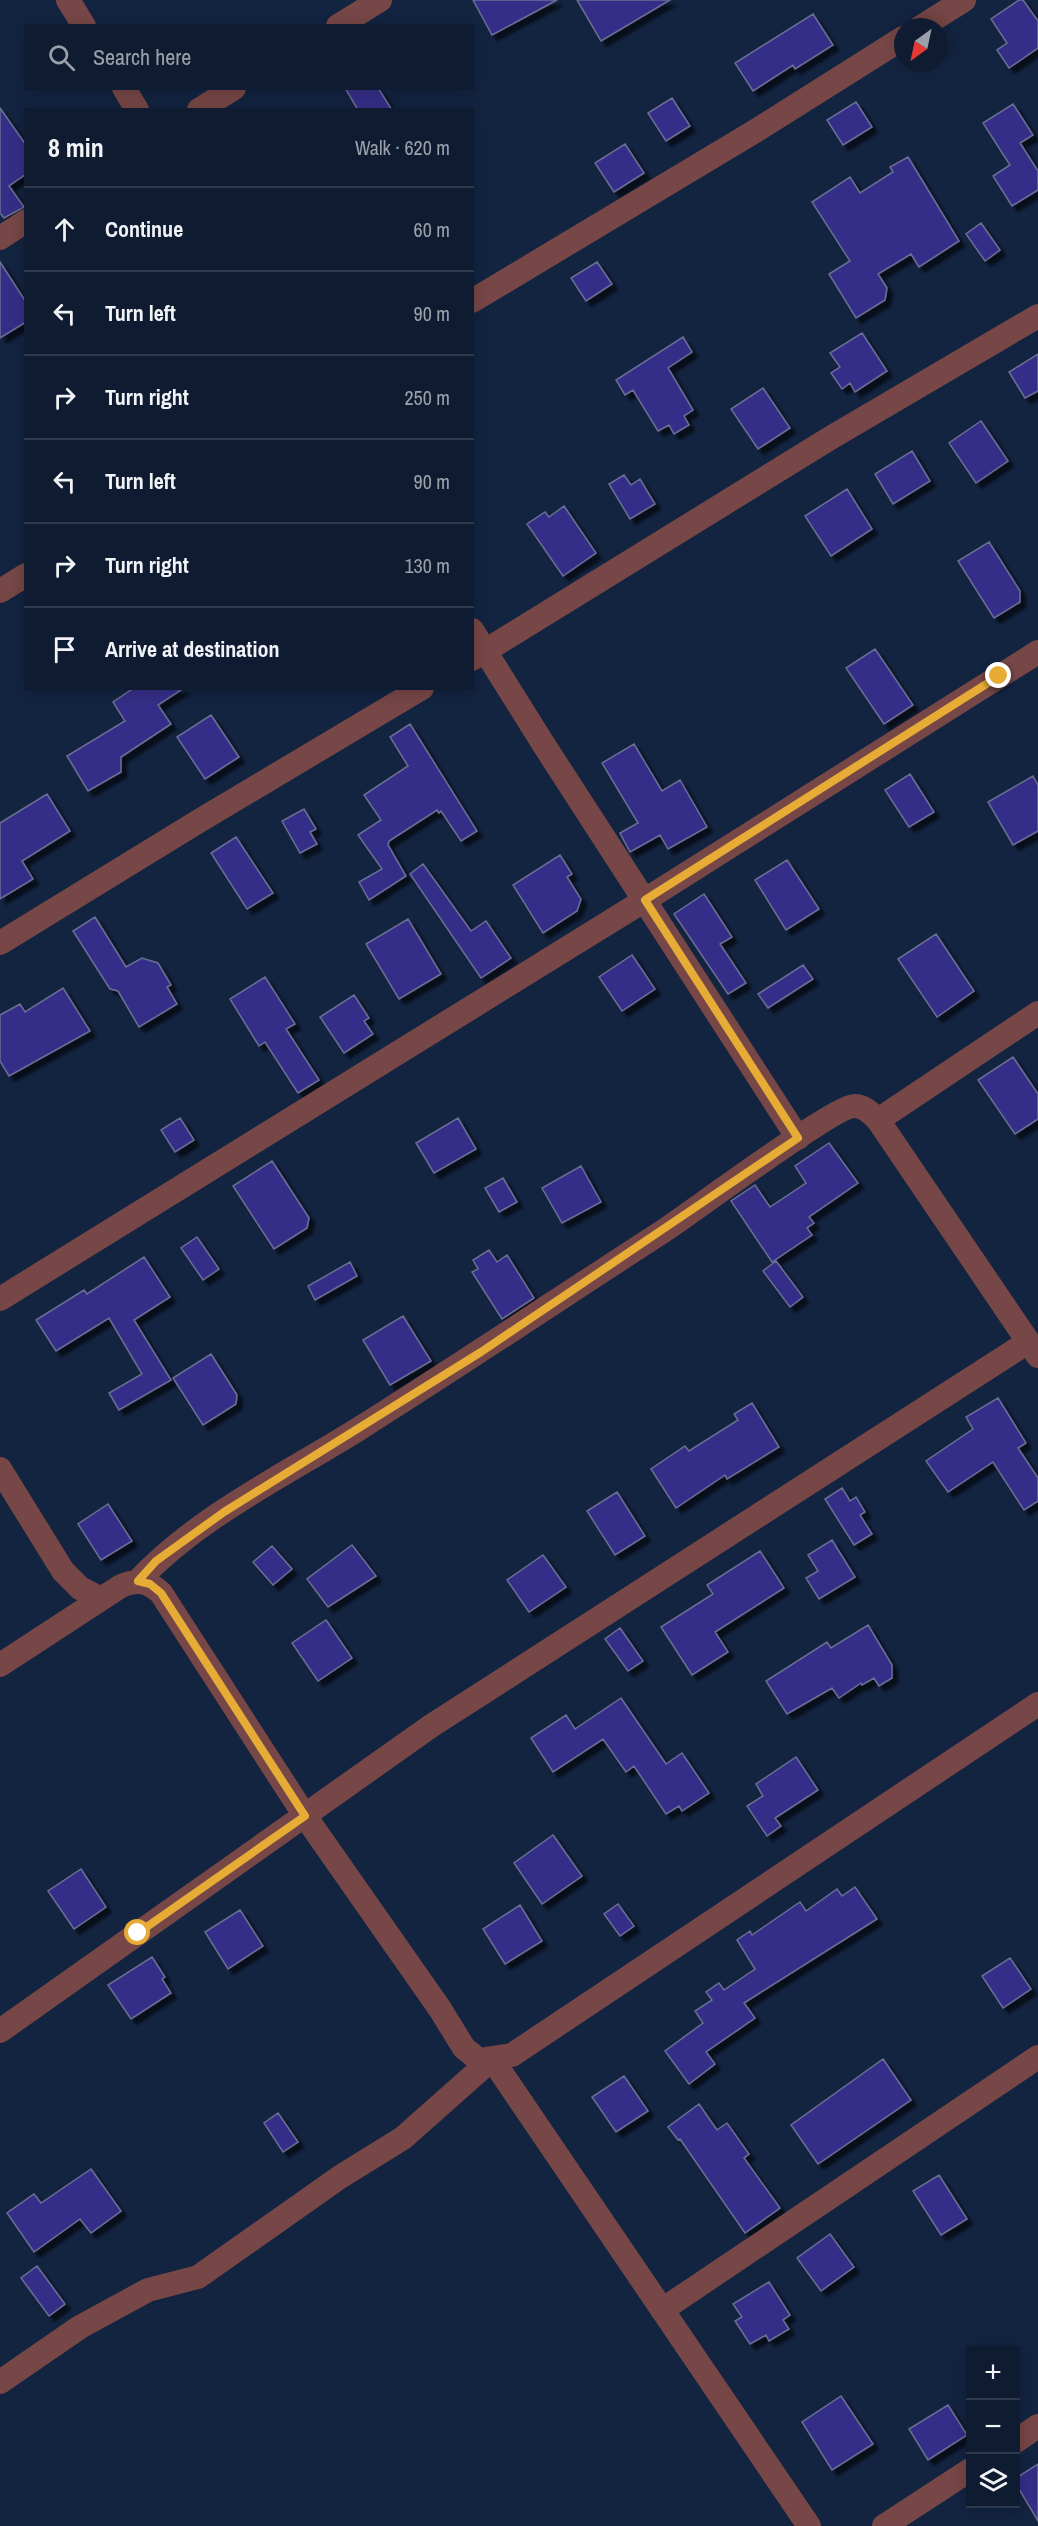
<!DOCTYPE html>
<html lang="en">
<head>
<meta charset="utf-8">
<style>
  :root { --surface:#0e1b31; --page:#172439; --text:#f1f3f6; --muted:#9ba1ab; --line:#2e394d }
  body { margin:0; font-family:"Archivo Narrow",sans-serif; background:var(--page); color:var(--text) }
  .controls { position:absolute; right:18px; bottom:18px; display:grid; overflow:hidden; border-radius:0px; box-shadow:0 3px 15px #0003 }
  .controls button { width:54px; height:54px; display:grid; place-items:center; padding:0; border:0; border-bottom:2px solid var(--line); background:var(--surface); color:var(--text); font:30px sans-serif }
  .compass { position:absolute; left:894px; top:18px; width:54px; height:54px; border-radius:50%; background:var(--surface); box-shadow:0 3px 15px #0003; rotate:213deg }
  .stop { position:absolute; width:18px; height:18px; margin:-14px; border:4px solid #e6ac36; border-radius:50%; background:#fff }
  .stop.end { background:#e6ac36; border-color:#fff; box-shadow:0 2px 6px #0008 }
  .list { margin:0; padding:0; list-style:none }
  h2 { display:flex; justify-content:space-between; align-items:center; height:78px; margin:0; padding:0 24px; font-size:26px }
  h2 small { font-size:20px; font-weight:400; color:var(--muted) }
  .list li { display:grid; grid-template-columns:39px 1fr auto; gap:18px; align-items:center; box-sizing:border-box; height:84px; padding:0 24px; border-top:2px solid var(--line) }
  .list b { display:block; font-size:22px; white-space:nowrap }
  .list em { font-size:20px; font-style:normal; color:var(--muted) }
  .icon { flex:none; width:33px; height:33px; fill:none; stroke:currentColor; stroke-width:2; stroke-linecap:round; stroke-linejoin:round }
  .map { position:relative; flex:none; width:1038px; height:2526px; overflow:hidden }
  .search { position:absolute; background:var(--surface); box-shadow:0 3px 15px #0003; left:24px; top:24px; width:450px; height:66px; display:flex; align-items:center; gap:15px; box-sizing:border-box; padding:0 21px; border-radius:0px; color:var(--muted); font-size:22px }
  .panel { position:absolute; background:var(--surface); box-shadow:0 3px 15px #0003; left:24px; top:108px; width:450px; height:582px; border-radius:0px }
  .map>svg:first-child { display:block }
</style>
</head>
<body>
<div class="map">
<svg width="1038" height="2526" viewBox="0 0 1038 2526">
  <defs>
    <filter id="shadow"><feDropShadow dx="5.5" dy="5.5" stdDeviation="1.5" flood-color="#0009"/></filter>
  </defs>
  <rect width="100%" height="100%" fill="#132441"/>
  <path fill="#362e88" stroke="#6b6e95" stroke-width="1.5" filter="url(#shadow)" d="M473 0H557L492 35Z
    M577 0H670L601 41Z
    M1019 0H1023L1038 21V48L1009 68 997 50 1007 43 991 19Z
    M813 14 833 45 795 69 793 65 753 91 735 63Z
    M345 88H378L392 110H358Z
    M672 98 690 126 666 141 648 113Z
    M856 102 872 127 843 145 827 120Z
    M1013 104 1033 135 1020 143 1038 171V190L1012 206 993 176 1010 165 983 123Z
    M0 108 26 145V174L9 186 24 207 4 218 0 213Z
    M625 144 644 173 614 192 595 163Z
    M908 157 959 241 919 267 911 254 878 274 887 288 885 300 856 318 829 274 850 261 812 202 850 177 860 193 893 172 890 167Z
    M981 223 1000 250 985 261 966 234Z
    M0 262 26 302V322L0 338Z
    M597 262 612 284 586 301 571 278Z
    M862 333 887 371 855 392 850 383 842 389 831 373 840 367 830 353Z
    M683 337 692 352 668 368 693 410 684 416 689 425 674 434 669 425 658 431 633 390 625 395 616 380Z
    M1038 354V391L1025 398 1009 372Z
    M763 388 790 428 758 449 731 409Z
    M981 421 1008 461 976 483 949 443Z
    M912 451 930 481 893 504 875 474Z
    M624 475 631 485 640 479 655 504 630 519 609 484Z
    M847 489 872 529 831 556 805 516Z
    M564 506 596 553 563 576 527 524 545 512 549 517Z
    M989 542 1020 591V602L994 618 958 561Z
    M875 649 913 705 884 724 846 668Z
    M134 688H184L158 705 171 724 121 757V772L88 791 67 756 125 721 113 702Z
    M211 715 239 757 205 779 177 737Z
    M410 724 477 831 461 841 441 811 439 813 437 810 389 841 388 845 406 876 369 900 359 882 382 869 358 835 381 820 364 795 408 766 390 737Z
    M634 744 662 791 680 780 707 827 668 849 660 835 630 852 620 833 638 823 602 763Z
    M910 774 934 812 909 827 885 790Z
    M1033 776 1038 785V831L1013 845 988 802Z
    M47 794 70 831 22 861 33 879 0 899V823Z
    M304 809 316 829 310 832 317 844 300 853 282 821Z
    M236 837 273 893 247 909 211 853Z
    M560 855 572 874 567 877 581 899 577 911 543 933 513 885Z
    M787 860 819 909 786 930 755 880Z
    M423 864 471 931 486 921 511 958 481 978 410 874Z
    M704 894 732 937 720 944 746 983 728 994 674 914Z
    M95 917 126 967 142 958 158 963 171 985 167 987 177 1004 139 1027 118 991 110 989 73 931Z
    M408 919 441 974 399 999 366 944Z
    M936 934 974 991 937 1017 898 959Z
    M632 955 655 989 622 1011 599 977Z
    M803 965 813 979 768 1008 758 994Z
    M265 977 295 1024 286 1029 319 1080 298 1093 265 1042 259 1046 230 999Z
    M63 988 90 1031 9 1076 0 1061V1015L20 1004 25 1012Z
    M354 995 369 1018 364 1021 373 1034 344 1053 320 1017Z
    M1013 1057 1038 1094V1119L1015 1134 978 1080Z
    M180 1118 194 1140 175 1152 161 1130Z
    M458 1118 476 1149 434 1173 416 1143Z
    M829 1143 858 1183 809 1217 814 1223 807 1228 812 1235 772 1262 731 1201 755 1185 770 1207 806 1183 795 1166Z
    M272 1161 309 1218 307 1228 274 1249 233 1186Z
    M581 1166 601 1202 562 1223 542 1188Z
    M503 1178 517 1202 499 1212 485 1188Z
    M197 1237 219 1269 203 1280 181 1248Z
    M489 1250 497 1262 507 1255 534 1298 502 1319 472 1272 478 1269 473 1260Z
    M144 1257 170 1297 134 1320 171 1380 119 1410 109 1393 142 1374 109 1318 56 1351 36 1320 84 1290 87 1294Z
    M776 1261 803 1297 790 1307 763 1271Z
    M350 1262 357 1276 315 1300 308 1286Z
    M403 1316 431 1361 390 1385 363 1340Z
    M211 1354 237 1395 236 1404 203 1425 173 1378Z
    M998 1398 1026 1443 1018 1448 1038 1478V1501L1024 1510 993 1462 948 1492 926 1461 973 1429 966 1417Z
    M752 1403 779 1447 727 1479 725 1475 676 1508 651 1469 685 1446 689 1451 738 1420 734 1414Z
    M842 1488 850 1501 856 1497 865 1512 860 1515 872 1534 854 1545 825 1499Z
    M617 1492 645 1536 615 1555 587 1511Z
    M108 1504 132 1541 101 1560 78 1524Z
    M832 1540 855 1577 819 1599 806 1578 818 1571 808 1555Z
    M352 1545 376 1576 328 1607 307 1579Z
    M272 1546 292 1569 273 1585 253 1562Z
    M760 1551 784 1588 715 1632 728 1652 692 1675 661 1627 713 1594 707 1585Z
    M543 1555 566 1587 529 1612 507 1580Z
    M326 1620 352 1658 318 1681 292 1643Z
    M868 1625 892 1665V1678L879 1686 874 1678 862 1685 861 1683 839 1698 832 1688 787 1714 766 1681 827 1642 831 1648Z
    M620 1628 643 1661 628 1671 605 1639Z
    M621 1698 666 1764 682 1753 709 1793 682 1811 679 1806 666 1814 634 1766 626 1772 603 1739 553 1772 531 1738 566 1715 575 1729Z
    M796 1757 818 1790 775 1818 781 1826 767 1836 747 1806 763 1796 756 1784Z
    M553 1835 582 1876 542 1904 514 1863Z
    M81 1869 106 1907 74 1929 48 1891Z
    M855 1887 877 1919 744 2003 755 2018 706 2052 715 2064 689 2084 665 2051 703 2023 695 2011 712 2000 706 1992 719 1983 724 1990 755 1969 737 1940 750 1931 752 1935 800 1902 806 1911 837 1889 842 1896Z
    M618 1904 634 1926 620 1936 604 1914Z
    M520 1905 542 1941 505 1964 483 1929Z
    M240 1910 263 1946 228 1969 205 1932Z
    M152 1957 165 1977 162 1979 171 1993 131 2019 108 1985Z
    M1010 1958 1031 1989 1003 2008 982 1976Z
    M883 2059 911 2100 818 2164 791 2125Z
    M624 2076 648 2111 616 2132 592 2097Z
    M699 2104 717 2130 727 2123 749 2154 744 2158 780 2208 745 2233 680 2139 678 2140 668 2127Z
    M278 2113 298 2142 283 2152 264 2123Z
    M91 2169 121 2211 91 2233 80 2219 34 2252 7 2213 34 2194 41 2203Z
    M939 2175 967 2219 941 2235 913 2191Z
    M830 2234 854 2267 821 2291 797 2258Z
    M37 2266 65 2304 49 2316 21 2278Z
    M769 2282 790 2315 783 2320 789 2329 769 2341 766 2335 750 2344 735 2321 742 2317 733 2304Z
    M841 2396 873 2444 832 2470 802 2422Z
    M948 2405 967 2435 928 2460 909 2429Z
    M1038 2464V2521L1016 2484V2478Z"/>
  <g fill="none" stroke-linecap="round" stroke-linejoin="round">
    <path stroke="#764746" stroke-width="24" d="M68 0 84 26
      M338 26 380 0
      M921 27 964 0
      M124 88 137 110
      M199 110 234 88
      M0 238 26 221
      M472 301 757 130 903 38
      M0 591 26 575
      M472 630 544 745 798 1138
      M472 659 832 437 1038 316
      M0 943 199 821 422 688
      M878 1120 1038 1013
      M0 1299 645 900 1038 652
      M0 1469 63 1571 80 1588 101 1599
      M138 1581C198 1517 283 1476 357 1430 460 1365 560 1298 662 1232 690 1214 835 1105 855 1106 864 1106 872 1114 878 1120L1038 1356
      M0 1665 121 1586C138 1579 148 1581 161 1593L305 1816 440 2009 464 2048 479 2060 512 2055 1038 1704
      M0 2031 431 1726 1028 1342
      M492 2059 809 2526
      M662 2310 1038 2057
      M0 2382 80 2327 148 2290 198 2277 340 2177 403 2138 492 2059
      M1016 2441 1038 2426
      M884 2526 970 2470"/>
  </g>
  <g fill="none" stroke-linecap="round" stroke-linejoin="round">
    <path stroke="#e6ac36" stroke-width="8" d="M138 1933 305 1816 161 1593 150 1584 138 1581 156 1561 224 1512 481 1352 798 1138 645 900 999 676"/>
  </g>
</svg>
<div class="controls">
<button>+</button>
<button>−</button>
<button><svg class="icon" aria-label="layers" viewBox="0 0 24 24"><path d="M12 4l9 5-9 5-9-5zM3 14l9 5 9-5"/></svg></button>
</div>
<svg class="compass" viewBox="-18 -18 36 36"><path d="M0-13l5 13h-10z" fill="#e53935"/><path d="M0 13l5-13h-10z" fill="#9ba1ab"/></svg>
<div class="stop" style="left:138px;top:1933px"></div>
<div class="stop end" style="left:999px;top:676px"></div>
<div class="search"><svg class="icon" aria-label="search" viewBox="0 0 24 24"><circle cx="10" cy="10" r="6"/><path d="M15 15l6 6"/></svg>Search here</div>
<section class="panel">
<h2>8 min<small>Walk · 620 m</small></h2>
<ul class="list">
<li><svg class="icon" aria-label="ahead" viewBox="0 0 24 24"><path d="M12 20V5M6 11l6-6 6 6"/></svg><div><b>Continue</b></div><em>60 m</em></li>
<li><svg class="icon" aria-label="left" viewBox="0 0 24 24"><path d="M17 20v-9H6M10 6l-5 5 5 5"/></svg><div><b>Turn left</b></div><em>90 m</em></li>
<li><svg class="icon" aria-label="right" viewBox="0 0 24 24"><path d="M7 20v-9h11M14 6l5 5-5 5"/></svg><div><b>Turn right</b></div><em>250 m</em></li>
<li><svg class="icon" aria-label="left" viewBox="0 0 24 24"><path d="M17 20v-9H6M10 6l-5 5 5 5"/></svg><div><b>Turn left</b></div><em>90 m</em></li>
<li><svg class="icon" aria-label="right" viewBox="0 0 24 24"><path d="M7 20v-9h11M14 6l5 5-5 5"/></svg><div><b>Turn right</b></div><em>130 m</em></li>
<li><svg class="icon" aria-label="arrive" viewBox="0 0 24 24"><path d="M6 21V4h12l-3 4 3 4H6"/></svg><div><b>Arrive at destination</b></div></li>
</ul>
</section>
</div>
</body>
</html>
